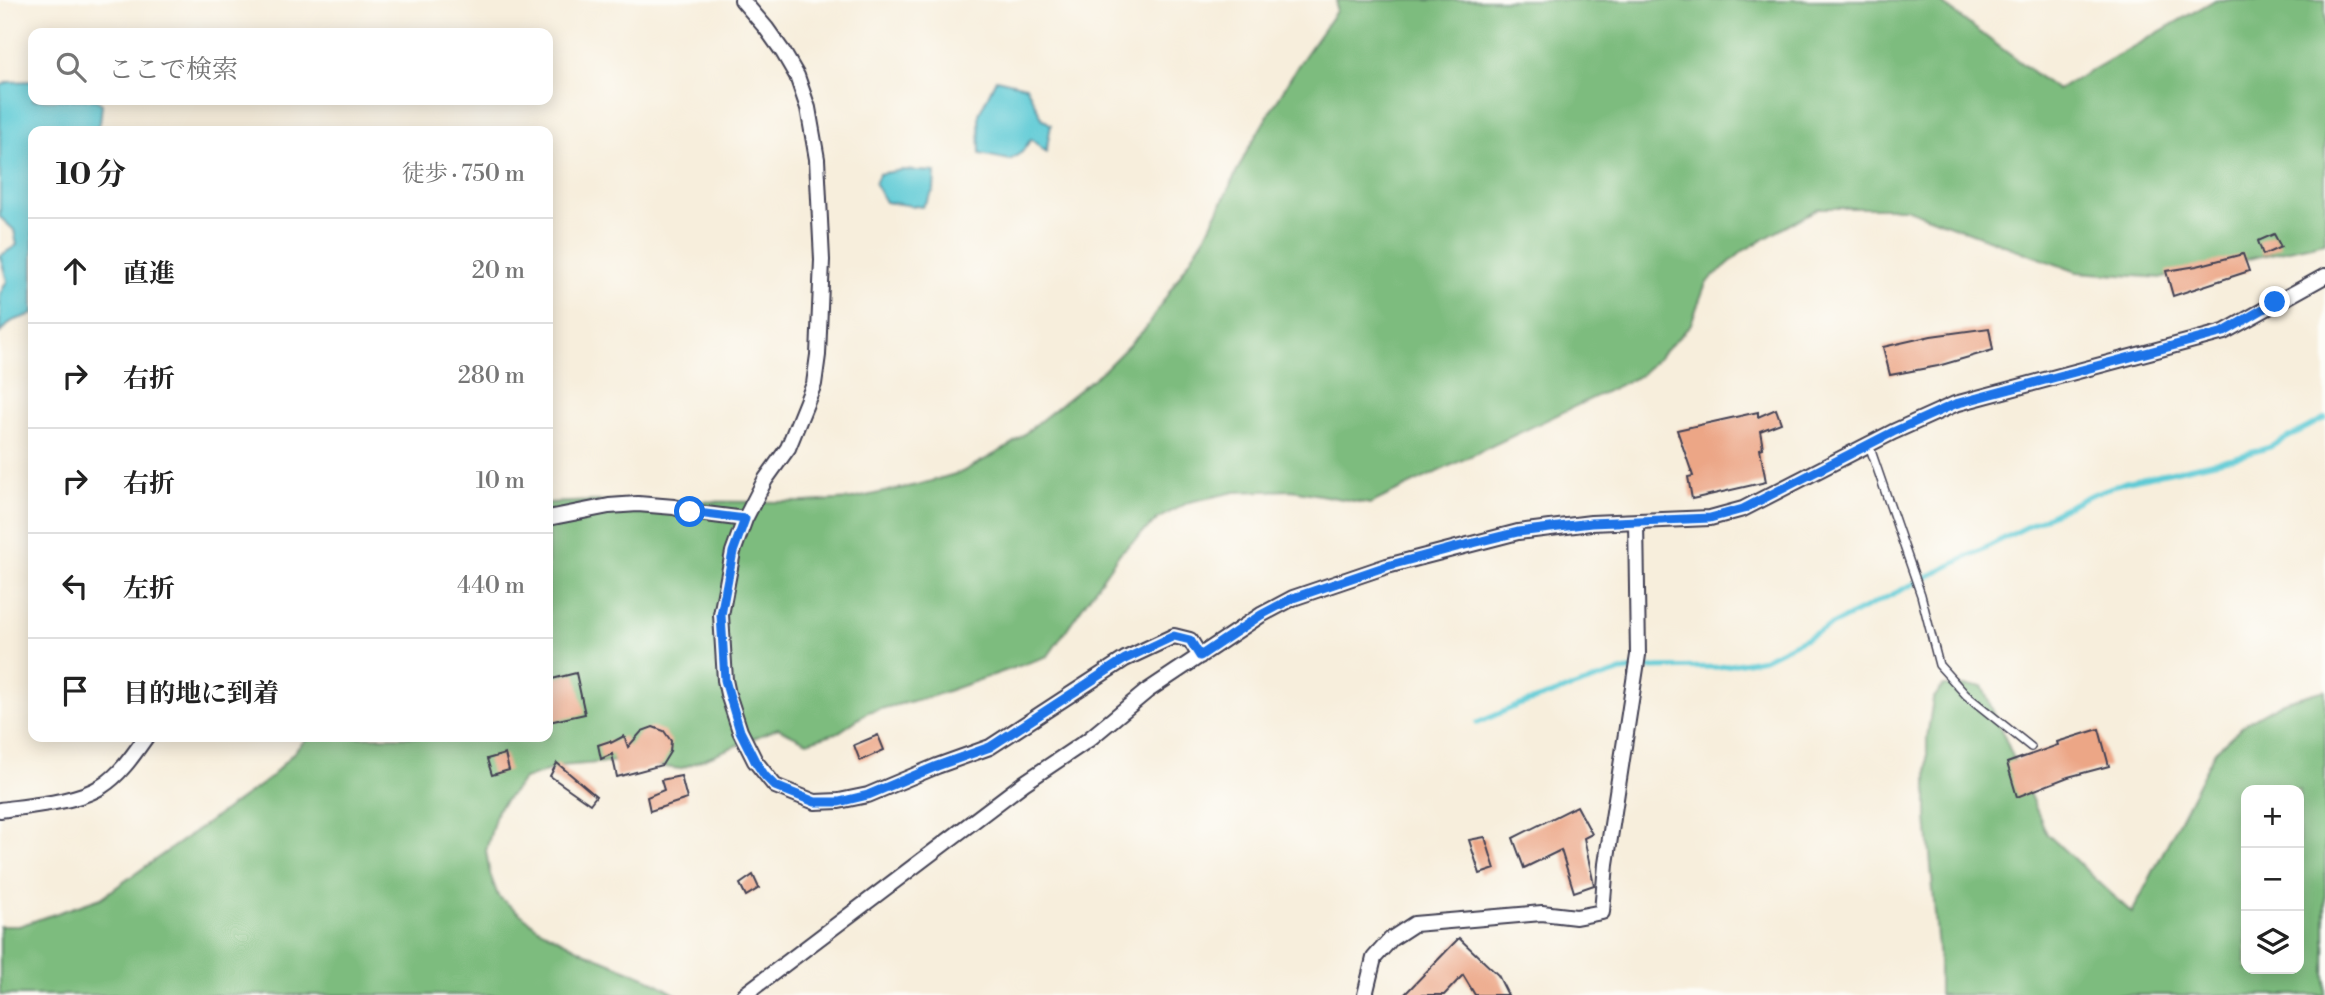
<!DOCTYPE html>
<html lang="ja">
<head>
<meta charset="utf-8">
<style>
  :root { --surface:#fff; --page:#f6f6f6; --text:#222; --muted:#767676; --line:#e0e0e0 }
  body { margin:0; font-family:"Libre Bodoni","Noto Serif JP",serif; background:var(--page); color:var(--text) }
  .controls { position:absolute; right:21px; bottom:21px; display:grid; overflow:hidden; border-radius:14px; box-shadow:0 4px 18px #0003 }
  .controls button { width:63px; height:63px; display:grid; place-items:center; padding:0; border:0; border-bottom:2px solid var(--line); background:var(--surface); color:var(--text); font:35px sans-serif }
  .stop { position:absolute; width:21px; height:21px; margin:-16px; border:5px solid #1a73e8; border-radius:50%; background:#fff }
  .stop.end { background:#1a73e8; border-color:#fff; box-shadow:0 2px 7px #0008 }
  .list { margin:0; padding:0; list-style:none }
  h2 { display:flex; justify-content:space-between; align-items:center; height:91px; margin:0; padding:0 28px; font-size:30px }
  h2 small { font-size:23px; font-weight:400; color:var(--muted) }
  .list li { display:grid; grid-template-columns:46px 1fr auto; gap:21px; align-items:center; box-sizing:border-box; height:105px; padding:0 28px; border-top:2px solid var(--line) }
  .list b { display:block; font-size:26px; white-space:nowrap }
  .list em { font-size:23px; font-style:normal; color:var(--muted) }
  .icon { flex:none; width:38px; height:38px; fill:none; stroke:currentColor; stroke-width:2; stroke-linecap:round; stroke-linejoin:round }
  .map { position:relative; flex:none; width:2325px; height:995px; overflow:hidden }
  .search { position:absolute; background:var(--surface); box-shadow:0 4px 18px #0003; left:28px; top:28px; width:525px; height:77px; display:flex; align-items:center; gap:18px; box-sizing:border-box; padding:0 24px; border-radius:14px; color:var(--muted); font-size:26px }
  .panel { position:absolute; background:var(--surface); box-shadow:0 4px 18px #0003; left:28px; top:126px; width:525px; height:616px; border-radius:14px }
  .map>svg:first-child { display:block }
</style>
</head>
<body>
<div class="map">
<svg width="2325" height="995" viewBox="0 0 2325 995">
  <rect width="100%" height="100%" fill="#fdfcf7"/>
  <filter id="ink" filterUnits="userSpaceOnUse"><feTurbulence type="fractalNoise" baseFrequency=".0143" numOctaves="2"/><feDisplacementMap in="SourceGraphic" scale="14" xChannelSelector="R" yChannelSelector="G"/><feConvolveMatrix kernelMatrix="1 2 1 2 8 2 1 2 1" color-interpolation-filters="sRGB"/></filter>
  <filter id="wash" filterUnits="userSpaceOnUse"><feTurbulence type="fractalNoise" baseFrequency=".00686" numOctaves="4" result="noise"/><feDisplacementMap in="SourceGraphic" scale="28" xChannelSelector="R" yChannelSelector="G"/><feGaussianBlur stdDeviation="1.57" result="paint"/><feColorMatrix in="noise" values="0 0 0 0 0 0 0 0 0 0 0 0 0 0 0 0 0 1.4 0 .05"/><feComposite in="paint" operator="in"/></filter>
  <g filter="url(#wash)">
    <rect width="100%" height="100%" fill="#f7eedc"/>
    <path fill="#7dbc7e" stroke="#506f5c" stroke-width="2" fill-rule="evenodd" d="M1337 0H1937L2057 90 2215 0H2325V242L2163 278 2077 272 1905 208H1819L1743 251 1706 283 1690 326 1641 375 1370 504 1292 490 1235 492 1189 502 1159 518 1120 553 1048 656 933 696 868 712 839 732 807 742 778 728 680 769 621 761 561 766 524 779 497 810 486 851 490 874 498 896 538 928 584 952 649 979 677 995H0V926H19L101 898 269 779 308 737H548V503L598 501 806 502 852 499 921 484 962 472 1008 447 1106 368 1146 328 1206 235 1248 149 1297 67 1336 11Z
      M1943 686H1982L2047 834 2132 913 2215 751 2246 723 2283 702 2325 690V995H1939V962L1927 818V738L1933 699ZM2246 790H2299V969H2246Z"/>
    <path fill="#5dcad5" stroke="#407688" stroke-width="2" d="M996 79 1026 86 1042 118 1051 125 1046 152 1031 139 1022 152 1010 160 980 154 979 114Z
      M33 81V100H96L102 104 100 123 92 131H33V314L12 321 0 333V294L7 281 0 256 17 245 14 230 0 217V86L8 82Z
      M902 170 935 172 934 190 922 207 885 202 875 184 879 174Z"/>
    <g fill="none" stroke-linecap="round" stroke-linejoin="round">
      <path stroke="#5dcad5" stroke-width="5" d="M1477 723 1519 705 1622 671 1645 668 1719 667 1764 659 2090 495 2125 482 2233 458 2270 447 2325 418"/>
    </g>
    <g id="blocks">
      <path fill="#eca686" d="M2274 234 2281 247 2263 255 2258 241Z
        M2243 254 2249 271 2173 296 2166 271 2197 266Z
        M1989 328 1993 350 1938 366 1890 375 1883 347 1931 336Z
        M1776 409 1781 423 1760 431 1763 448 1760 449 1766 482 1692 499 1688 477 1693 476 1677 430 1758 412V417Z
        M576 673 585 714 549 722 548 680Z
        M653 727 664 731 671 741 670 752 662 765 617 777 612 754 601 759 598 745 610 741 611 743 624 736 628 747 642 731Z
        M2099 729 2109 766 2068 777 2017 797 2007 763 2058 745 2057 742Z
        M878 735 884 750 860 761 854 745Z
        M505 754 509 770 492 775 487 759Z
        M557 763 596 796 590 804 550 776Z
        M681 776 687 799 650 811 647 797 664 790 661 780Z
        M1577 806 1592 834 1584 838 1594 885 1574 892 1561 850 1524 868 1513 838Z
        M1485 837 1495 869 1480 874 1469 840Z
        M753 875 759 888 746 896 740 884Z
        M1459 938 1498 975 1508 995H1475L1463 975 1444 995H1404Z"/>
    </g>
  </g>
  <g filter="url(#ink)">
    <use href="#blocks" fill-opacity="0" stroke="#424153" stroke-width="2"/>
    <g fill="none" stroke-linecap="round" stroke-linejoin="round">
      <g stroke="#424153" stroke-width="10">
        <path id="lane" d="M1869 445 1921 595 1939 665 1966 695 2031 747"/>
      </g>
      <g stroke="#424153" stroke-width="18">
        <path id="street" d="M742 0 766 28 783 52 797 76 808 108 817 159 822 260 818 355 814 384 788 448 765 480 745 519 733 552 721 615 725 680 728 694 740 731 755 761 775 786 815 802 839 801 868 795 937 766 990 747 1125 659 1174 636 1190 640 1200 656
          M548 518 609 506 638 504 674 507 690 512 745 519
          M0 810C28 806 79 802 102 786 120 775 134 754 146 737
          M744 995 1024 783 1088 740 1147 691 1261 615 1293 598 1387 566 1518 532 1591 523 1710 518 1743 509 1893 432 1955 404 2224 332 2325 276
          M1365 995 1374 958 1391 939 1414 924 1542 913 1576 917 1602 912 1606 864 1638 655 1636 521"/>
      </g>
      <use href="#lane" stroke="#fff" stroke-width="7"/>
      <use href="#street" stroke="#fff" stroke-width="14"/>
    </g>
  </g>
  <g fill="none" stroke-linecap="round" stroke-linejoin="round" filter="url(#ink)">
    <path stroke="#1a73e8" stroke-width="9" d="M690 512 745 519 733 552 721 615 725 680 729 694 740 731 755 761 765 776 775 786 815 802H839L868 795 937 766 990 747 1125 659 1174 636 1190 640 1200 656 1261 615 1293 598 1387 566 1453 548 1518 532 1591 523 1710 518 1743 509 1893 432 1955 404 2224 332 2275 302"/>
  </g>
</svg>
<div class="controls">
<button>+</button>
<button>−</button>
<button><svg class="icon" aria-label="layers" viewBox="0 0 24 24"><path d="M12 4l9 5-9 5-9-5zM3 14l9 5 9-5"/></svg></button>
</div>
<div class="stop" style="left:690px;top:512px"></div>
<div class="stop end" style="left:2275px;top:302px"></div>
<div class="search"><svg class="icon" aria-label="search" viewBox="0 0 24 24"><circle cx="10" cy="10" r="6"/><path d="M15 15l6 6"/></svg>ここで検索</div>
<section class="panel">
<h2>10 分<small>徒歩 · 750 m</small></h2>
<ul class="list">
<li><svg class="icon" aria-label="ahead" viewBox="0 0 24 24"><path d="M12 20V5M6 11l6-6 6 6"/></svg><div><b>直進</b></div><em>20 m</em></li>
<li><svg class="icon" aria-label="right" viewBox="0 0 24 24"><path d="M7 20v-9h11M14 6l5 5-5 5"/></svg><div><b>右折</b></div><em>280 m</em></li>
<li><svg class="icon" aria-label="right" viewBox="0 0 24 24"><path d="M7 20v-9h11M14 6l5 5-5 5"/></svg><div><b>右折</b></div><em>10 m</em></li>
<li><svg class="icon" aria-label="left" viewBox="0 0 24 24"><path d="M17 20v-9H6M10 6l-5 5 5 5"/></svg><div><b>左折</b></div><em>440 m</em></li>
<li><svg class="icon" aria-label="arrive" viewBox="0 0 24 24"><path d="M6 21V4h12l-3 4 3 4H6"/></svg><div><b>目的地に到着</b></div></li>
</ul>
</section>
</div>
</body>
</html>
